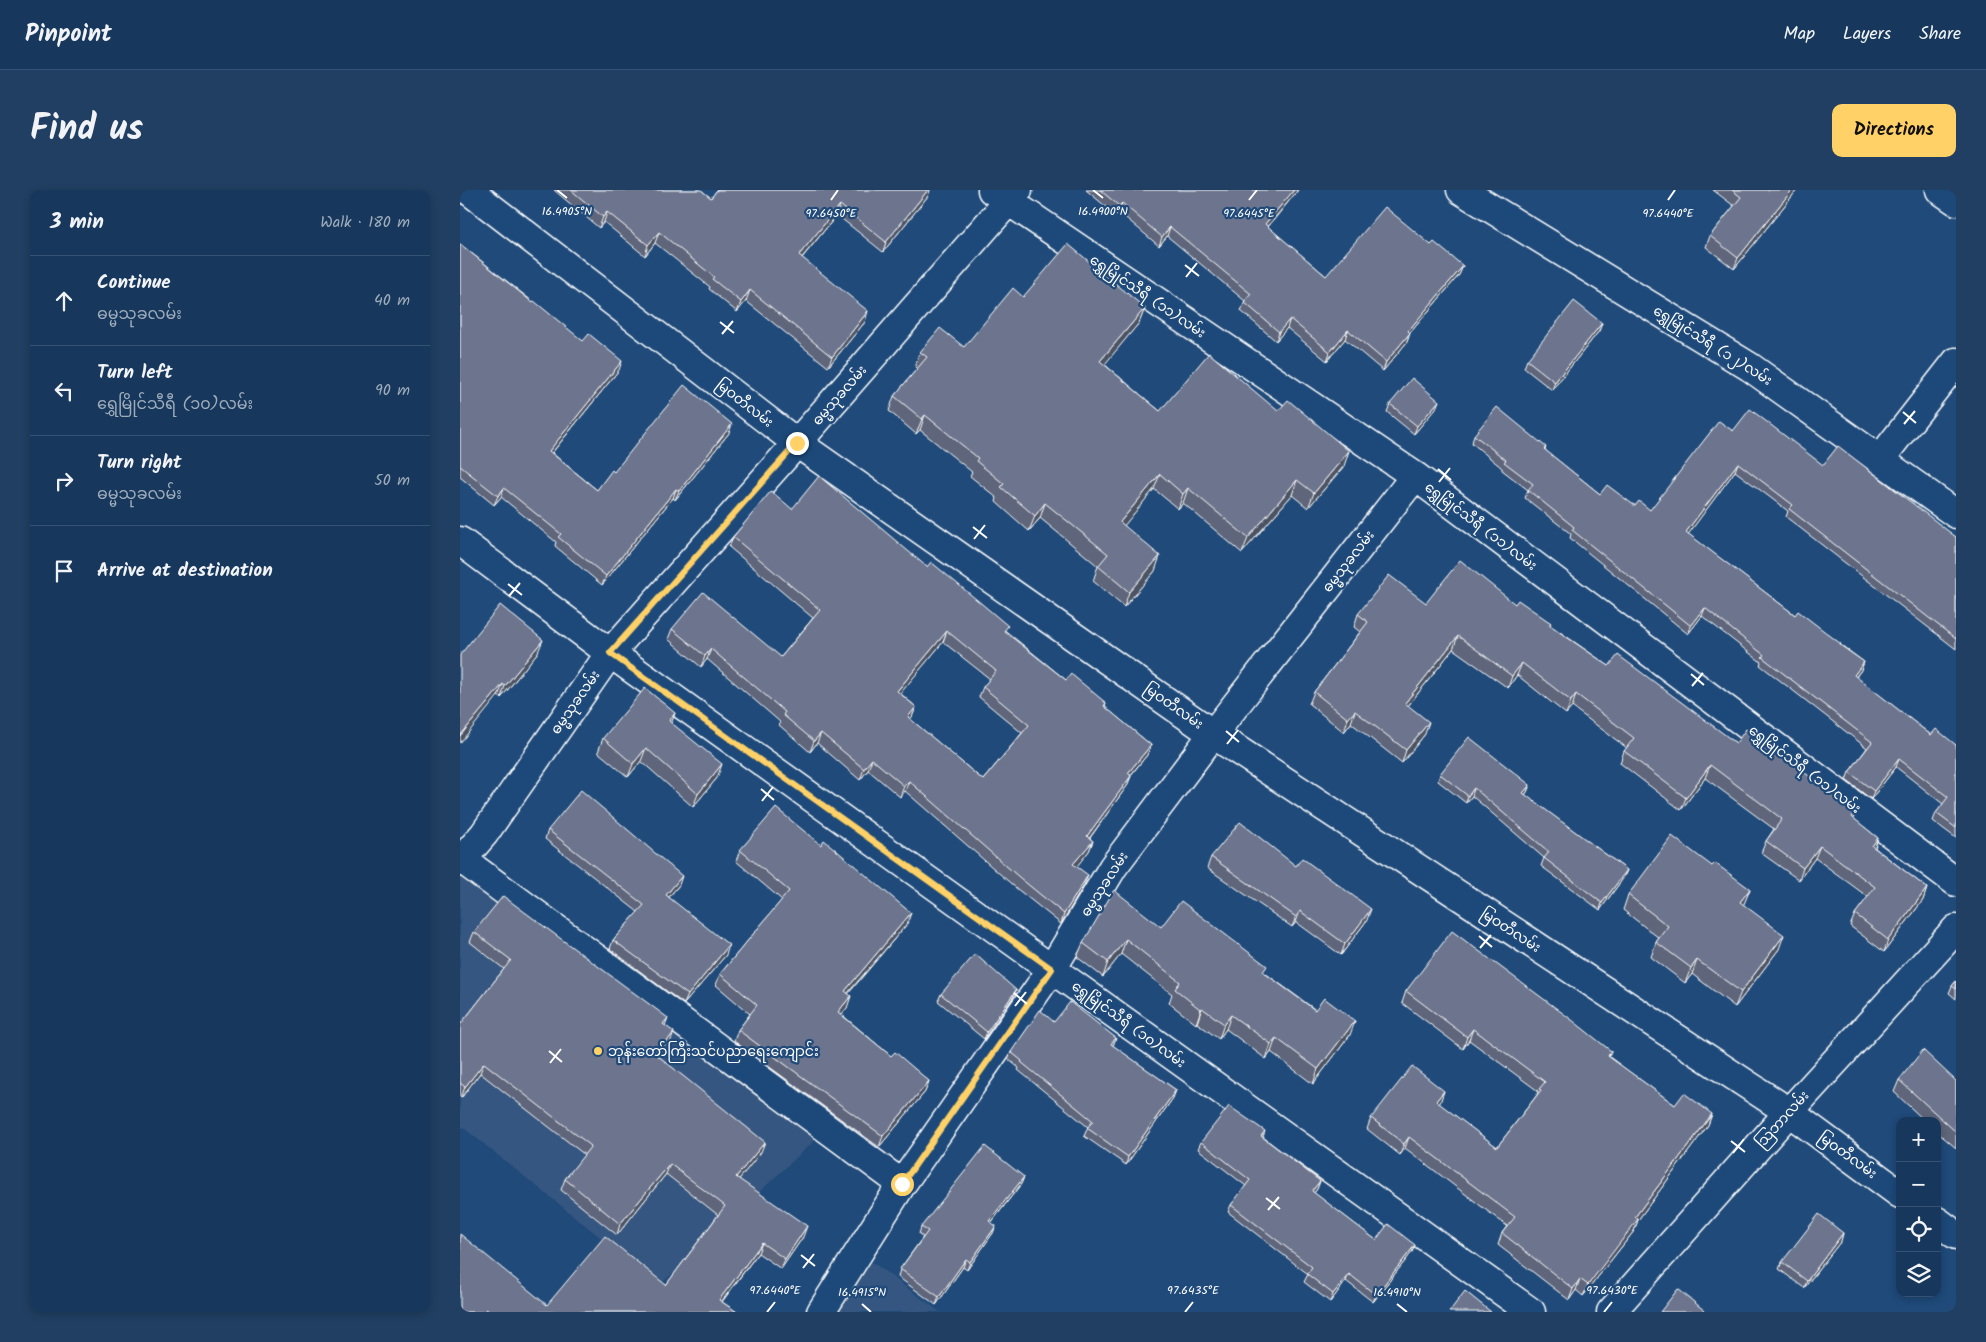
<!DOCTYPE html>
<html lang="en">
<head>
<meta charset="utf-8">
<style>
  :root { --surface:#17385c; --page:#203f62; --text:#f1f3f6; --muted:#9eacbb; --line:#365272; --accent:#ffd166 }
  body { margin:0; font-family:Kalam,"Noto Sans Myanmar",sans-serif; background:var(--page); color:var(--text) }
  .controls { position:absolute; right:15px; bottom:15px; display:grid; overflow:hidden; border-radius:10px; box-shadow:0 2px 8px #0003 }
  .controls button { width:45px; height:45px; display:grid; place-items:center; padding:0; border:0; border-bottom:1px solid var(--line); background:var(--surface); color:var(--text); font:25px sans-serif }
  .stop { position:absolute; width:15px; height:15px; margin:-11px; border:4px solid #ffd166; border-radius:50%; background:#fff }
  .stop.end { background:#ffd166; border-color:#fff; box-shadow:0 1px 5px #0008 }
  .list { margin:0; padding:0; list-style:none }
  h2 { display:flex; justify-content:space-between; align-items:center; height:65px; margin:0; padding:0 20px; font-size:21px }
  h2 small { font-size:16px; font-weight:400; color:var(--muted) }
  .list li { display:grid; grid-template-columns:32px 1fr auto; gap:15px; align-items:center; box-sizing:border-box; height:90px; padding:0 20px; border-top:1px solid var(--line) }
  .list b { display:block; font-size:19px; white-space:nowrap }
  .list p { margin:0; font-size:16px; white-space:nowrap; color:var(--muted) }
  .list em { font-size:16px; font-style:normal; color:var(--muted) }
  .icon { flex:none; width:28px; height:28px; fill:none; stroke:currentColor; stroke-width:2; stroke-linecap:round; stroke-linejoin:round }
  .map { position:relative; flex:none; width:1496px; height:1122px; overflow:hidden; border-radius:10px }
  header { display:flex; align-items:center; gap:30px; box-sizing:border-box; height:70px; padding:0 25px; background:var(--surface); border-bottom:1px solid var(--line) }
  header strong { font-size:24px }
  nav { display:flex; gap:28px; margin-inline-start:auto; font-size:18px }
  .intro { display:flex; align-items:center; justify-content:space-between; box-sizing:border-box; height:120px; padding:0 30px }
  h1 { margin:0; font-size:35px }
  .button { padding:12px 22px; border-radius:10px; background:var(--accent); color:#111; font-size:18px; font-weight:700 }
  main { display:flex; gap:30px; padding:0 30px }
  aside { flex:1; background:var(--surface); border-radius:10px; box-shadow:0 2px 8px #0003 }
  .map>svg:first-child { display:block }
</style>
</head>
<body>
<header>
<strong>Pinpoint</strong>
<nav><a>Map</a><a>Layers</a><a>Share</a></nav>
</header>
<div class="intro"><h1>Find us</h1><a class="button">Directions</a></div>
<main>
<aside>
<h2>3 min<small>Walk · 180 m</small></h2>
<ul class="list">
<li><svg class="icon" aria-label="ahead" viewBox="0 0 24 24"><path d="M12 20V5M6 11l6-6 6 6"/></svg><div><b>Continue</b><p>ဓမ္မသုခလမ်း</p></div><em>40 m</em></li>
<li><svg class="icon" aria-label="left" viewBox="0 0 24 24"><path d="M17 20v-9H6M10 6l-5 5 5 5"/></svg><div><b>Turn left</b><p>ရွှေမြိုင်သီရီ (၁၀)လမ်း</p></div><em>90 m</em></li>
<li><svg class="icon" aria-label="right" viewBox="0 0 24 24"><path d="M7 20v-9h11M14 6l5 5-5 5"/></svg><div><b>Turn right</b><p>ဓမ္မသုခလမ်း</p></div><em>50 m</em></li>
<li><svg class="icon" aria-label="arrive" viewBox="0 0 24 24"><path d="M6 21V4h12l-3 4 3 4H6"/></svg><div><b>Arrive at destination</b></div></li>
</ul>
</aside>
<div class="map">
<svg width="1496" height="1122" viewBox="0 0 1496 1122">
  <rect width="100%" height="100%" fill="#1f4a7a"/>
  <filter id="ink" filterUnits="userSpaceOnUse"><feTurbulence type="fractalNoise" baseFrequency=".02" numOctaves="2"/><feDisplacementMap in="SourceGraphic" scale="10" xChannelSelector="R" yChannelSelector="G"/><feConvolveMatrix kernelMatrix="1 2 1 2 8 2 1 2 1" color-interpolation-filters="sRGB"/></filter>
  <g filter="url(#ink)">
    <path fill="#365780" d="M16 667 372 934 200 1095 0 935V687Z
      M412 1072 480 1122H376Z"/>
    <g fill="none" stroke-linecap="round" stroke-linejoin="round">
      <g stroke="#fff" stroke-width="31">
        <path id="minor" d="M8 0 337 253 753 544 1329 922 1440 1004
          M532 0 955 286 1496 692
          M1001 0 1290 177 1496 324
          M1421 268 1496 172
          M0 351 150 463 1071 1122
          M0 668 442 994
          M0 672 24 644 150 463 337 253 558 0
          M1477 1031 1496 1045
          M361 1122 442 994 592 779 653 677 753 544 955 286
          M1151 1122 1329 922 1496 739"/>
      </g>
      <g stroke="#fff" stroke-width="31">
        <path id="tertiary" d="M1480 0 1496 11"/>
      </g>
      <use href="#minor" stroke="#1f4a7a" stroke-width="28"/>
      <use href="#tertiary" stroke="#1f4a7a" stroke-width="28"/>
    </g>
    <path fill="#5e657a" stroke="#fff" fill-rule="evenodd" d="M94 0H241L251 8 257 0H470L468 6 423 62 377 25 342 68 405 132 368 177 286 111 277 122 249 99 250 97 195 53 185 66 144 32 139 38Z
      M626 0H838L808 37 866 86 971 55 1003 76 999 85 950 143 947 152 923 181 885 149 867 171 827 138 816 151 781 121 785 111 707 46 699 56 659 22 656 25Z
      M1253 0H1337L1274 79 1246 57 1250 46 1274 16Z
      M0 54 159 180 92 263 137 300 154 282 269 243 215 310 213 308 142 395 95 356 96 352 41 307 34 315 0 287Z
      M563 107 685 118 679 133 644 174 700 221 884 276 848 318 832 305 782 363 723 313 718 319 694 299 664 335 695 381 664 417 633 391 638 376 580 328 569 341 536 312 537 308 510 286 512 282 460 240 456 244 429 221 434 206 457 179 455 177 460 162 504 157Z
      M1142 133 1139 141 1092 200 1064 178 1067 170Z
      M930 214 976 218 954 244 927 222Z
      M1273 241 1363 275 1496 347V459L1326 327 1328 321 1275 281 1228 344 1335 425 1381 455 1404 472 1401 480 1396 487 1471 545 1496 555V648L1473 631 1476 623 1483 614 1436 577 1411 609 1386 590 1389 582 1407 558 1300 475 1301 472 1242 426 1228 444 1110 348 1111 344 1065 308 1068 300 1042 280V278L1012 253 1014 245 1086 257 1085 260 1140 304 1190 320Z
      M332 319 467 377 606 490 646 513 645 517 691 555 687 565 671 585V586L667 596 630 648 633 651 629 661 616 676 624 695 601 734 556 698 445 601 440 607 408 580 400 590 357 553 350 562 319 535 320 532 247 469 241 477 208 449 212 439 321 467 353 428 269 357 273 347ZM483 452 530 489 523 497 519 507 562 543 523 590 450 529 452 527 456 517 440 503Z
      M966 413 1055 414 1091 433 1090 435 1149 476 1276 553 1396 621 1394 629 1418 648 1415 658 1467 698 1463 710 1424 762 1390 736 1395 724 1408 707 1355 668 1339 690 1301 663 1306 651 1314 639 1245 588 1221 620 1160 573 1164 561 1167 558 1112 517 1106 524 1057 485 1048 498 993 459 948 516 965 544 942 573 891 533 884 542 849 514 854 502 900 442 894 437 898 424Z
      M40 415 78 462 41 508 38 506Z
      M215 523 211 533 257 588 233 617 181 571 168 587 138 562 143 548Z
      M980 584 1070 595 1067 602 1065 605 1167 680 1164 687 1140 720 1081 676 1084 668 1012 606 1006 613 978 591Z
      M88 640 219 695 209 707 266 765 224 814 150 759 153 750 178 722 85 649Z
      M280 660 447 734 388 804 387 818 381 824 431 866 469 891 465 902 419 957 274 851 278 840 290 824 256 795 260 784 322 710 276 671Z
      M751 667 836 676 907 730 881 765 836 732 832 737 747 678Z
      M1252 676 1290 699 1283 715 1319 759 1275 817 1232 784 1225 793 1191 767 1196 752 1199 748 1163 720 1168 705Z
      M701 737 805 783 890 845 853 894 811 862 806 869 766 839 759 849 737 833 736 834 709 813 712 804 661 764 643 787 617 767 623 753Z
      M14 742 205 835 210 853 200 867 301 962 279 989 343 1047 321 1079 298 1063 262 1112 277 1122H0L87 1115 206 1095 258 1025 206 984 157 1045 101 1000 105 989 125 965 20 883 1 908 0 907V835L44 779 10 752Z
      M1496 791V809L1489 803 1492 796Z
      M556 800 553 807 524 849 478 811 481 804Z
      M946 801 1151 861 1149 867 1215 915 1252 924 1248 935 1178 1030 1174 1041 1123 1106 1116 1100 1109 1110 1038 1055 1042 1043 1047 1036 945 958 940 965 907 939 911 928 984 901 979 914 1037 957 1077 905 1078 901 1009 850 1003 859 942 813Z
      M594 832 656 848 653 856 716 900 713 908 666 975 624 946 628 937 558 880 559 878 548 869 551 862Z
      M1439 890 1496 891V958L1477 942V931H1465L1434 902Z
      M805 941 803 947 860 991 857 999 854 1003 916 1050 955 1055 952 1062 913 1112 886 1091 870 1112 844 1092 848 1084 768 1022 771 1015 786 996 738 959 741 952Z
      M564 987 561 994 531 1033 533 1043 507 1080 503 1077 476 1115 438 1087 440 1079 463 1047 459 1044 461 1037Z
      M1383 1043 1381 1051 1344 1098 1319 1079 1322 1072Z"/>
    <path fill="#4c5263" stroke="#fff" d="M468 0H470L468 6 423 62 426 52Z
      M834 0H838L802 43 805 34Z
      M1332 0H1337L1274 79 1278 68Z
      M662 13 659 22 656 25 659 16Z
      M380 15 377 25 335 76 339 65Z
      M147 22 144 32 139 38 143 27Z
      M710 37 707 46 699 56 702 47Z
      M199 42 195 53 185 66 188 55Z
      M1003 76 999 85 944 150 948 141Z
      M290 100 286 111 277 122 281 112Z
      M685 118 679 133 635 186 640 171Z
      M408 121 405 132 368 177 372 167Z
      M830 129 827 138 816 151 819 142Z
      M1142 133 1139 141 1092 200 1095 192Z
      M888 140 885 149 867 171 870 162Z
      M950 143 947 152 923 181 926 172Z
      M162 171 159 180 86 270 89 261Z
      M979 211 976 218 954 244 957 236Z
      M465 225 460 240 456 244 462 229Z
      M272 234 269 243 215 310 219 301Z
      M889 261 884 276 848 318 854 303Z
      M1278 273 1275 281 1224 350 1226 342Z
      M700 284 694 299 655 347 660 332Z
      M837 290 832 305 782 363 788 348Z
      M44 298 41 307 34 315 38 306Z
      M728 298 723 313 718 319 723 304Z
      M216 299 213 308 142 395 146 386Z
      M585 313 580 328 569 341 575 326Z
      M700 366 695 381 664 417 669 402Z
      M1245 418 1242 426 1228 444 1231 436Z
      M487 441 483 452 434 511 437 501Z
      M998 446 993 459 940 526 945 513Z
      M83 450 78 462 41 508 45 496Z
      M251 459 247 469 241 477 245 466Z
      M1404 472 1401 480 1391 493 1394 485Z
      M1062 473 1057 485 1048 498 1052 486Z
      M43 494 38 506 0 553V546Z
      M1116 504 1112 517 1106 524 1111 511Z
      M456 517 452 527 444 537 448 527Z
      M895 521 891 533 884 542 888 529Z
      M215 523 210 537 209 531Z
      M969 532 965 544 942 573 946 560Z
      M361 543 357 553 350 562 354 551Z
      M691 555 687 565 664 593 668 583Z
      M186 558 181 571 168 587 173 574Z
      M412 569 408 580 400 590 404 579Z
      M1439 569 1436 577 1411 609 1414 601Z
      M262 574 257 588 233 617 238 604Z
      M1250 575 1245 588 1221 620 1226 608Z
      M671 586 667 596 623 657 627 646Z
      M449 591 445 601 440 607 444 596Z
      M1070 595 1067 602 1060 611 1063 603Z
      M1014 598 1012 606 1006 613 1008 606Z
      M1418 648 1414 660 1412 656Z
      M633 651 629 661 610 685 613 674Z
      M1360 656 1355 668 1339 690 1343 678Z
      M1167 680 1164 687 1140 720 1142 713Z
      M628 685 624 695 601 734 604 724Z
      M222 686 219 695 203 714 206 705Z
      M1467 698 1463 710 1424 762 1428 750Z
      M1290 699 1284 714 1275 727 1280 712Z
      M911 719 907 730 881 765 885 754Z
      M840 721 836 732 832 737 836 727Z
      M451 723 447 734 380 812 385 801Z
      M1324 745 1319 759 1275 817 1281 802Z
      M666 749 661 764 643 787 648 772Z
      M269 755 266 765 224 814 228 805Z
      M1237 770 1232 784 1225 793 1231 778Z
      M556 800 553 807 524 849 527 842Z
      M391 806 387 818 374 833 378 822Z
      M742 818 737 833 736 834 741 820Z
      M771 825 766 839 759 849 764 834Z
      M208 828 204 838 203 834Z
      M895 831 890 845 853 894 858 879Z
      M1013 839 1009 850 1003 859 1007 847Z
      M214 842 210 853 194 875 197 865Z
      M816 848 811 862 806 869 811 854Z
      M24 873 20 883 1 908 5 897Z
      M469 891 465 902 419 957 423 946Z
      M716 900 713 908 666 975 668 967Z
      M984 901 980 913 972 923 976 911Z
      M1252 924 1248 935 1178 1030 1174 1041 1123 1106 1128 1095 1175 1027Z
      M949 947 945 958 940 965 944 954Z
      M305 952 301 962 272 998 276 987Z
      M210 974 206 984 157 1045 160 1034Z
      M564 987 561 994 526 1039 529 1031Z
      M860 991 857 999 849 1009 852 1001Z
      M347 1036 343 1047 321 1079 325 1069Z
      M536 1036 533 1043 507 1080 510 1072Z
      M1383 1043 1381 1051 1344 1098 1347 1091Z
      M302 1053 298 1063 255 1120 259 1110Z
      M955 1055 952 1062 913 1112 916 1105Z
      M506 1069 503 1077 476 1115 479 1107Z
      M889 1084 886 1091 870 1112 873 1104Z
      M1120 1089 1116 1100 1109 1110 1113 1099Z"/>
    <path fill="#6d758e" stroke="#fff" fill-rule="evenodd" d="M111 0H241L251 8 257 0H468L426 52 380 15 339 65 408 121 372 167 290 100 281 112 252 89 254 87 199 42 188 55 147 22 143 27Z
      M640 0H834L805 34 866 86 925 17 971 55 974 52 1003 76 948 141 950 143 926 172 888 140 870 162 830 129 819 142 784 112 791 104 710 37 702 47 662 13 659 16Z
      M1272 0H1332L1278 68 1250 46 1281 7Z
      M0 54 72 112 74 111 123 151 129 144 162 171 89 261 137 300 152 280 154 282 224 195 272 234 219 301 216 299 146 386 98 347 101 344 44 298 38 306 0 276Z
      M608 54 685 118 640 171 700 221 749 163 818 221 828 210 889 261 854 303 837 290 788 348 728 298 723 304 700 284 660 332 700 366 669 402 638 376 648 364 585 313 575 326 541 297 544 294 516 271 518 268 465 225 462 229 434 206 467 167 460 162 480 138 504 157 553 98 563 107Z
      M1114 111 1142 133 1095 192 1067 170Z
      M952 188 979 211 957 236 930 214Z
      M1037 217 1086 257 1084 259 1140 304 1147 295 1175 316 1179 311 1190 320 1259 231 1273 241 1290 219 1363 275 1378 256 1496 347V449L1329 319 1333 315 1278 273 1226 342 1335 425 1338 421 1381 454 1380 455 1404 472 1394 485 1471 545 1476 539 1496 555V638L1476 623 1488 607 1439 569 1414 601 1389 582 1412 552 1302 467 1304 465 1245 418 1231 436 1112 340 1114 337 1068 300 1073 294 1044 272 1046 270 1014 245Z
      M359 286 467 377 471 372 522 414 548 436 544 441 606 490 611 484 646 513 644 516 691 555 668 583 671 586 627 646 633 651 613 674 628 685 604 724 560 688 449 591 444 596 412 569 404 579 361 543 354 551 323 525 325 522 251 459 245 466 212 439 243 402 321 467 360 420 273 347 311 301 332 319ZM487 441 536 481 523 497 569 535 523 590 448 527 456 517 437 501Z
      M1000 370 1055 414 1058 410 1091 433 1089 435 1149 476 1158 465 1276 553 1286 539 1396 621 1392 627 1418 648 1412 656 1467 698 1428 750 1395 724 1415 697 1360 656 1343 678 1306 651 1322 629 1250 575 1226 608 1164 561 1174 548 1116 504 1111 511 1062 473 1052 486 998 446 945 513 969 532 946 560 895 521 888 529 854 502 908 432 898 424 929 385 966 413Z
      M40 415 83 450 45 496 43 494 0 546V465Z
      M185 498 215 523 209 531 262 574 238 604 186 558 173 574 143 548Z
      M1009 547 1070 595 1063 603 1167 680 1142 713 1084 668 1089 662 1014 598 1008 606 980 584Z
      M121 600 222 686 206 705 269 755 228 805 153 750 184 715 88 640Z
      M316 618 361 655 364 650 451 723 385 801 391 806 378 822 431 866 435 862 469 891 423 946 278 840 297 815 260 784 329 701 280 660Z
      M780 632 836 676 842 668 911 719 885 754 840 721 836 727 751 667Z
      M1212 646 1252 676 1255 673 1290 699 1280 712 1324 745 1281 802 1237 770 1231 778 1196 752 1208 736 1168 705Z
      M654 700 701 737 721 711 807 776 803 782 855 820 864 808 895 831 858 879 816 848 811 854 771 825 764 834 742 818 741 820 715 799 720 792 666 749 648 772 623 753Z
      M43 706 208 828 203 834 214 842 197 865 305 952 276 987 347 1036 325 1069 302 1053 259 1110 277 1122H30L26 1119 24 1122H0V1044L87 1115 145 1046 206 1095 265 1016 210 974 160 1034 105 989 131 956 24 873 5 897 0 893V835L51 770 14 742Z
      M992 741 1112 830 1151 861 1148 866 1215 915 1224 903 1252 924 1175 1027 1178 1029 1128 1095 1120 1089 1113 1099 1042 1043 1055 1027 949 947 944 954 911 928 952 876 984 901 976 911 1037 957 1081 900 1079 899 1085 892 1013 839 1007 847 946 801Z
      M515 764 556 800 527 842 481 804Z
      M1496 791V799L1492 796Z
      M610 812 656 848 651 854 716 900 668 967 627 938 633 931 561 872 562 871 551 862 580 820 594 832Z
      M1463 860 1496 891V942L1439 890Z
      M769 916 805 941 801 946 860 991 852 1001 916 1050 928 1034 955 1055 916 1105 889 1084 873 1104 847 1084 852 1077 771 1015 790 990 741 952Z
      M525 956 564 987 529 1031 536 1036 510 1072 506 1069 479 1107 440 1079 468 1041 461 1037Z
      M1359 1024 1383 1043 1347 1091 1322 1072Z
      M1218 1099 1245 1121 1244 1122H1200Z
      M1005 1101 1031 1122H989Z"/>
  </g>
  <g fill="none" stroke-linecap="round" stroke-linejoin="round" filter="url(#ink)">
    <path stroke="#ffd166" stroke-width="6" d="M337 253 150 463 592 779 442 994"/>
  </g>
  <path fill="none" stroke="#fff" stroke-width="2" d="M97 0 107 8M633 0 643 8M371 10 378 0M789 10 797 0M1208 10 1215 0M725 75 739 86M726 87 737 73M260 132 274 143M262 144 273 131M1443 222 1456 233M1444 234 1455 221M978 279 991 290M979 292 990 278M513 337 527 348M514 349 525 335M48 394 62 405M49 406 60 393M1231 484 1244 495M1232 496 1243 483M766 541 779 552M767 554 778 540M301 599 314 610M302 611 313 597M1019 746 1032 757M1020 758 1031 745M554 803 567 814M555 816 566 802M89 861 102 872M90 873 101 859M1271 951 1285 962M1273 963 1284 949M806 1008 820 1019M808 1020 819 1007M341 1065 355 1076M343 1078 354 1064M402 1114 411 1122M937 1114 947 1122M307 1122 315 1112M725 1122 733 1112M1144 1122 1152 1112"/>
  <circle fill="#ffd166" stroke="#1f4a7a" stroke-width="2" cx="138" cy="861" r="5"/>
  <g text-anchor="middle" stroke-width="4.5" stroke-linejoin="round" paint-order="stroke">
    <g font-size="14" fill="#fff" stroke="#1f4a7a">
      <text transform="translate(688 106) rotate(34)" y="5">ရွှေမြိုင်သီရီ (၁၁)လမ်း</text>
      <text transform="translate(1253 155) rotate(32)" y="5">ရွှေမြိုင်သီရီ (၁၂)လမ်း</text>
      <text transform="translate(379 205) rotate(-49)" y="5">ဓမ္မသုခလမ်း</text>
      <text transform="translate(285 213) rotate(38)" y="5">မြဝတီလမ်း</text>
      <text transform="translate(1021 336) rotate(37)" y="5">ရွှေမြိုင်သီရီ (၁၁)လမ်း</text>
      <text transform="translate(888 371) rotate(-52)" y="5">ဓမ္မသုခလမ်း</text>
      <text transform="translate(115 512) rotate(-55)" y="5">ဓမ္မသုခလမ်း</text>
      <text transform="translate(714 516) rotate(35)" y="5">မြဝတီလမ်း</text>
      <text transform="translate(1345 579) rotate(37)" y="5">ရွှေမြိုင်သီရီ (၁၁)လမ်း</text>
      <text transform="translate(644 694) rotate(-57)" y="5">ဓမ္မသုခလမ်း</text>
      <text transform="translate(1051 740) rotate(33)" y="5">မြဝတီလမ်း</text>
      <text transform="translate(669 834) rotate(36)" y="5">ရွှေမြိုင်သီရီ (၁၀)လမ်း</text>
      <text transform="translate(1322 929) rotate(-48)" y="5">သြဘာလမ်း</text>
      <text transform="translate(1388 965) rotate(36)" y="5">မြဝတီလမ်း</text>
    </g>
    <g font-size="14" fill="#fff" stroke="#1f4a7a" text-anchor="start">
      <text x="148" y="866">ဘုန်းတော်ကြီးသင်ပညာရေးကျောင်း</text>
    </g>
  </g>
  <g font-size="12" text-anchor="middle" fill="#fff" stroke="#1f4a7a" stroke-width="4.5" stroke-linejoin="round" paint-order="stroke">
    <text x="107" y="25">16.4905°N</text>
    <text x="643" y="25">16.4900°N</text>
    <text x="371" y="27">97.6450°E</text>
    <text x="789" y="27">97.6445°E</text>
    <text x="1208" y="27">97.6440°E</text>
    <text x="315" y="1104">97.6440°E</text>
    <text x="733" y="1104">97.6435°E</text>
    <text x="1152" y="1104">97.6430°E</text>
    <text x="402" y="1106">16.4915°N</text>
    <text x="937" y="1106">16.4910°N</text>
  </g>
</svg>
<div class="controls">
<button>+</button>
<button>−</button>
<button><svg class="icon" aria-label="locate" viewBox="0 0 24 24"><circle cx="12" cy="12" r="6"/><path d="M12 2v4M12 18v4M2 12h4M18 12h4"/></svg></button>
<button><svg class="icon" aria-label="layers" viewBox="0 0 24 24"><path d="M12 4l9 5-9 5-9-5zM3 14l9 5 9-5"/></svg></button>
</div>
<div class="stop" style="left:442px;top:994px"></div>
<div class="stop end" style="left:337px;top:253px"></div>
</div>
</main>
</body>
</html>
